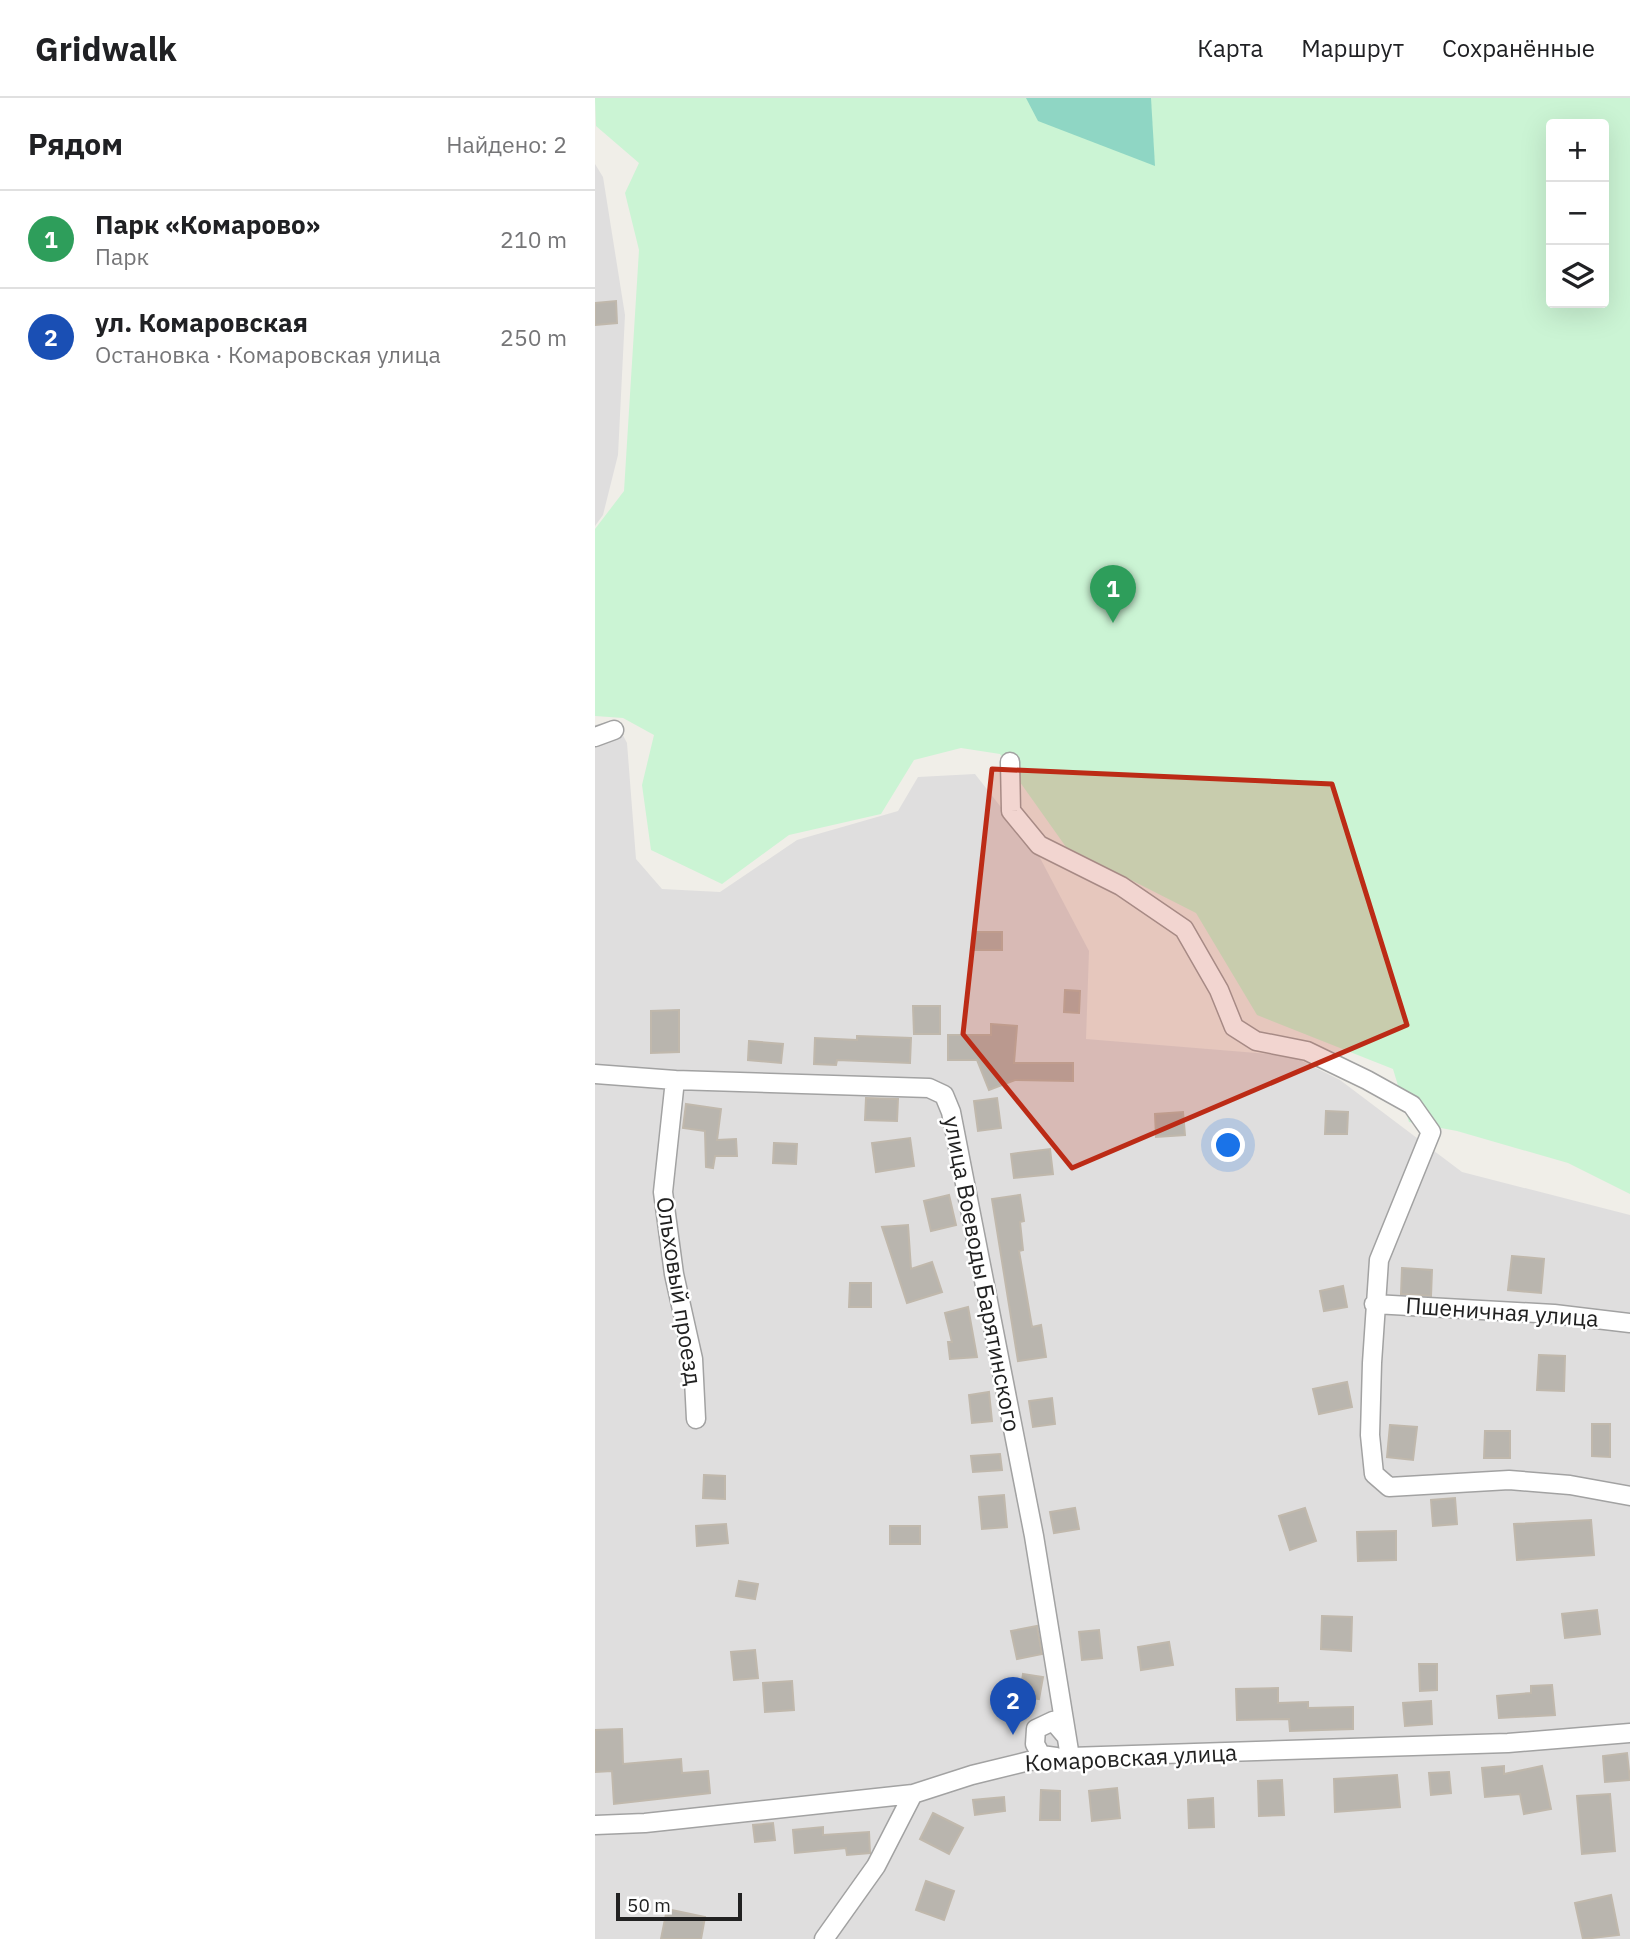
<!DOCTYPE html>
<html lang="ru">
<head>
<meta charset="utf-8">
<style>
  :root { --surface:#fff; --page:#f6f6f6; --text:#202124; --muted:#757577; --line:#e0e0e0; --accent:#7c3aed }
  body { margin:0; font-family:"IBM Plex Sans",sans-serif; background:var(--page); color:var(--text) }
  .controls { position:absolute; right:21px; top:21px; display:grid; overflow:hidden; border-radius:7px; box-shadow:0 7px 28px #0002 }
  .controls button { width:63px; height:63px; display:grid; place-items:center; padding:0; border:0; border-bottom:2px solid var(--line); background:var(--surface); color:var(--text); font:35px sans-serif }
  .scale { position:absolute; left:21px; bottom:18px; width:126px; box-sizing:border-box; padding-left:7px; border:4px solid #212121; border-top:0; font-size:19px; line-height:24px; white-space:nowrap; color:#212121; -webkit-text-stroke:5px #fff; paint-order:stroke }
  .you { position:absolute; left:634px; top:1048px; width:24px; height:24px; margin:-18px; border:5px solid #fff; border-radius:50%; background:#1a73e8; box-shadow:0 0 0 10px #1a73e833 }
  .badge { display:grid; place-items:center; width:46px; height:46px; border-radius:50%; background:var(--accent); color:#fff; font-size:23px; font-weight:700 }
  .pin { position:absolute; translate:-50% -58px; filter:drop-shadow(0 2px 4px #0008) }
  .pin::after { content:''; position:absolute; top:37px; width:24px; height:21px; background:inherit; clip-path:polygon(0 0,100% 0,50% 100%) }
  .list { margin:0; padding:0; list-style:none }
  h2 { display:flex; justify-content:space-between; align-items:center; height:91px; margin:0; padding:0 28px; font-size:30px }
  h2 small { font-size:23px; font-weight:400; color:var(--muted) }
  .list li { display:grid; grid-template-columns:46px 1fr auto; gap:21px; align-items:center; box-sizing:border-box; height:98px; padding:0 28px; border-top:2px solid var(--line) }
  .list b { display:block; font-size:26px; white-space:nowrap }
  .list p { margin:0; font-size:23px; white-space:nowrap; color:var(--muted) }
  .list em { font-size:23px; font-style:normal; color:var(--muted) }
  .icon { flex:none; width:38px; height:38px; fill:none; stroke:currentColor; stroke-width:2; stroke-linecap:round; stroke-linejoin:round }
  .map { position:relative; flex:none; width:1035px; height:1841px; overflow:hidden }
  header { display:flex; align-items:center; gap:42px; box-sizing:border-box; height:98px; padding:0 35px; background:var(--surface); border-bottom:2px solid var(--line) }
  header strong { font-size:33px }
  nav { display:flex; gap:38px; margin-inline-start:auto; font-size:24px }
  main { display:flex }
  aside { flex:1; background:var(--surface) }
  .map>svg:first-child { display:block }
</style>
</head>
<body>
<header>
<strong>Gridwalk</strong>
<nav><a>Карта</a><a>Маршрут</a><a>Сохранённые</a></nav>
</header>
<main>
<aside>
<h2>Рядом<small>Найдено: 2</small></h2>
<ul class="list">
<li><span class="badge" style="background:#2e9e5b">1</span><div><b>Парк «Комарово»</b><p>Парк</p></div><em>210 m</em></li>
<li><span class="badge" style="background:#1a4fb4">2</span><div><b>ул. Комаровская</b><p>Остановка · Комаровская улица</p></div><em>250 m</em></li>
</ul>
</aside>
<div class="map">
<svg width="1035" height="1841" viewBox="0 0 1035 1841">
  <rect width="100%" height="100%" fill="#f0eee8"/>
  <path fill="#dfdede" d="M0 66 8 79 30 217 23 357 8 417 0 428Z
    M20 622 32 645 41 761 67 791 125 794 202 742 303 713 323 679 380 676 444 758 494 853 491 941 697 958 745 982 867 1074 1035 1117V1841H0V627Z"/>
  <path fill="#cbf4d4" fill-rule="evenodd" d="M0 0H1035V1096L973 1065 862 1033 814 1024 798 971 662 917 601 815 471 749 405 656 366 650 319 662 286 716 194 737 127 786 56 752 47 687 59 637 28 620 0 618V431L29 393 44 152 30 95 44 65 1 28ZM956 26H1009V205H956Z"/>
  <path fill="#8fd6c4" d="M431 0H556L560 68 443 23Z"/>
  <path fill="#b9b5ae" stroke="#c0b8ac" stroke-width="2" d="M21 203 22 225 0 227V205Z
    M378 834H407V852H378Z
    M470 892 485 893 484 915 469 914Z
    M318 908H345V936H319Z
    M84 912V954L56 955V913Z
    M396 926 422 928 419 965H478V983L420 982 394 992 382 962H353V937H396Z
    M262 938 316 940 315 965 242 962 241 967 219 966 220 940 262 942Z
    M154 943 188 946 186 965 153 962Z
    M271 1000 303 1001 302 1023 270 1022Z
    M402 1000 406 1030 383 1033 379 1003Z
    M91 1006 126 1011 122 1042 141 1041 142 1058H120L118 1070 111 1069 110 1033 88 1030Z
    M731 1013 753 1014 752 1036H730Z
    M588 1014 590 1037 561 1039 560 1016Z
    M315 1040 319 1068 281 1074 277 1045Z
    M179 1045 202 1046 201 1066 178 1065Z
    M455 1051 458 1076 419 1080 416 1056Z
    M354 1097 361 1127 336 1133 329 1103Z
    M425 1097 429 1123 425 1124 428 1152 424 1153 437 1229 446 1227 451 1259 423 1263 397 1101Z
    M313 1127 316 1171 337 1164 347 1194 312 1205 287 1129Z
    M917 1158 949 1161 946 1195 913 1192Z
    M807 1170 837 1172 836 1198 806 1196Z
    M255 1185H276V1209H254Z
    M748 1188 752 1209 729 1213 725 1193Z
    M373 1209 382 1259 355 1261 353 1244H357L350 1215Z
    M944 1257 970 1258 969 1293 942 1292Z
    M752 1284 757 1309 724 1316 718 1291Z
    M394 1294 397 1323 377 1325 374 1297Z
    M457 1300 460 1326 438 1329 434 1303Z
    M997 1326H1015V1359L997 1358Z
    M795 1327 822 1329 818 1362 792 1359Z
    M890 1333H915V1360H889Z
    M405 1356 407 1372 378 1374 376 1358Z
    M109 1377 130 1378V1401L108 1400Z
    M409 1397 412 1429 387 1431 384 1399Z
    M860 1400 862 1426 838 1428 836 1402Z
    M480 1410 484 1431 459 1435 455 1414Z
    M710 1410 721 1443 695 1452 684 1418Z
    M996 1422 999 1457 922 1462 919 1426Z
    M131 1426 133 1445 102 1448 101 1428Z
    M295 1428H325V1446H295Z
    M801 1433V1462L763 1463 762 1434Z
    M144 1483 163 1486 160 1501 141 1498Z
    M1002 1512 1005 1536 970 1540 967 1516Z
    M727 1518 757 1519 756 1553 726 1551Z
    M442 1528 447 1556 422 1561 416 1533Z
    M504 1532 507 1560 487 1562 484 1534Z
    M574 1544 578 1567 546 1572 543 1549Z
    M160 1552 163 1580 139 1582 136 1554Z
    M824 1566H842V1592L825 1593Z
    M428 1576 448 1579 444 1601 425 1598Z
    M197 1583 199 1612 170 1614 168 1585Z
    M957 1587 960 1617 904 1620 902 1598 936 1595V1588Z
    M683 1590V1605L713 1604V1610L758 1609V1631L695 1633 694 1621 642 1622 641 1591Z
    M836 1603 837 1626 810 1628 808 1605Z
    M27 1631 28 1666 86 1661 87 1675 113 1673 115 1695 19 1706 17 1673 0 1674V1632Z
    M1032 1655 1035 1682 1010 1684 1008 1658Z
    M909 1668V1676L947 1668 956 1711 929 1716 925 1696 890 1699 887 1670Z
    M854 1674 856 1695 836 1697 834 1675Z
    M802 1677 805 1709 740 1714 739 1681Z
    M687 1682 689 1717 664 1718 663 1683Z
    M522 1690 525 1720 497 1723 494 1693Z
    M446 1692 465 1693V1722H445Z
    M1015 1696 1020 1753 987 1756 982 1698Z
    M409 1699 410 1713 380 1717 378 1702Z
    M618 1700 619 1729 594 1730 593 1702Z
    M338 1715 368 1730 354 1756 325 1741Z
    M178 1725 180 1742 160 1744 158 1727Z
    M228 1729V1737L274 1734 275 1755 252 1757 251 1750 200 1755 198 1732Z
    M331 1783 359 1793 349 1822 321 1812Z
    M1016 1797 1024 1837 988 1841 980 1805Z
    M72 1811 110 1819 106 1841H66Z"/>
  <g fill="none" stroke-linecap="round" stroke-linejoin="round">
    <g stroke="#a2a2a2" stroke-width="21">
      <path id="minor" d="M0 639 19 632
        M415 664 416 713 444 747 526 788 589 831 624 892 639 929 661 943 712 953 772 982 817 1007 836 1034 784 1162 777 1265 775 1337 779 1376 794 1389 914 1382 975 1387 1035 1398
        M0 976 80 982 334 990 349 997 356 1014 439 1438 475 1659
        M80 982 68 1094 79 1176 98 1261 101 1321
        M779 1206 959 1216 1035 1225
        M461 1659 446 1657 440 1646 441 1631 458 1623 470 1637
        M0 1727 50 1725 318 1696 377 1677 434 1663 475 1659 913 1645 1035 1635
        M229 1841 281 1768 318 1696"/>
    </g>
    <use href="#minor" stroke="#fff" stroke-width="18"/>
  </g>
  <path fill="#bc2b16" fill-opacity="0.2" stroke="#bc2b16" stroke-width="5" stroke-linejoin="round" d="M397 671 737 686 812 927 477 1070 368 936Z"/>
  <g text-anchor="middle" stroke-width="5" stroke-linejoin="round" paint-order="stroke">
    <g font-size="23" fill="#212121" stroke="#fff">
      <text transform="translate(387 1176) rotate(79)" y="8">улица Воеводы Барятинского</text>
      <text transform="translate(84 1193) rotate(81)" y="8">Ольховый проезд</text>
      <text transform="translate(907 1214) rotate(4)" y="8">Пшеничная улица</text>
      <text transform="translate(536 1660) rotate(-3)" y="8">Комаровская улица</text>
    </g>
  </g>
</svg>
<div class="controls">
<button>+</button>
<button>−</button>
<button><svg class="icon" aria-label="layers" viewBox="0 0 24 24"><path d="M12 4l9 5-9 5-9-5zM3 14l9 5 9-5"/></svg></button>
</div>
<div class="scale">50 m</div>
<div class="you"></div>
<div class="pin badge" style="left:518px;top:525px;background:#2e9e5b">1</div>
<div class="pin badge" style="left:418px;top:1637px;background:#1a4fb4">2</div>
</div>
</main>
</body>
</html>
